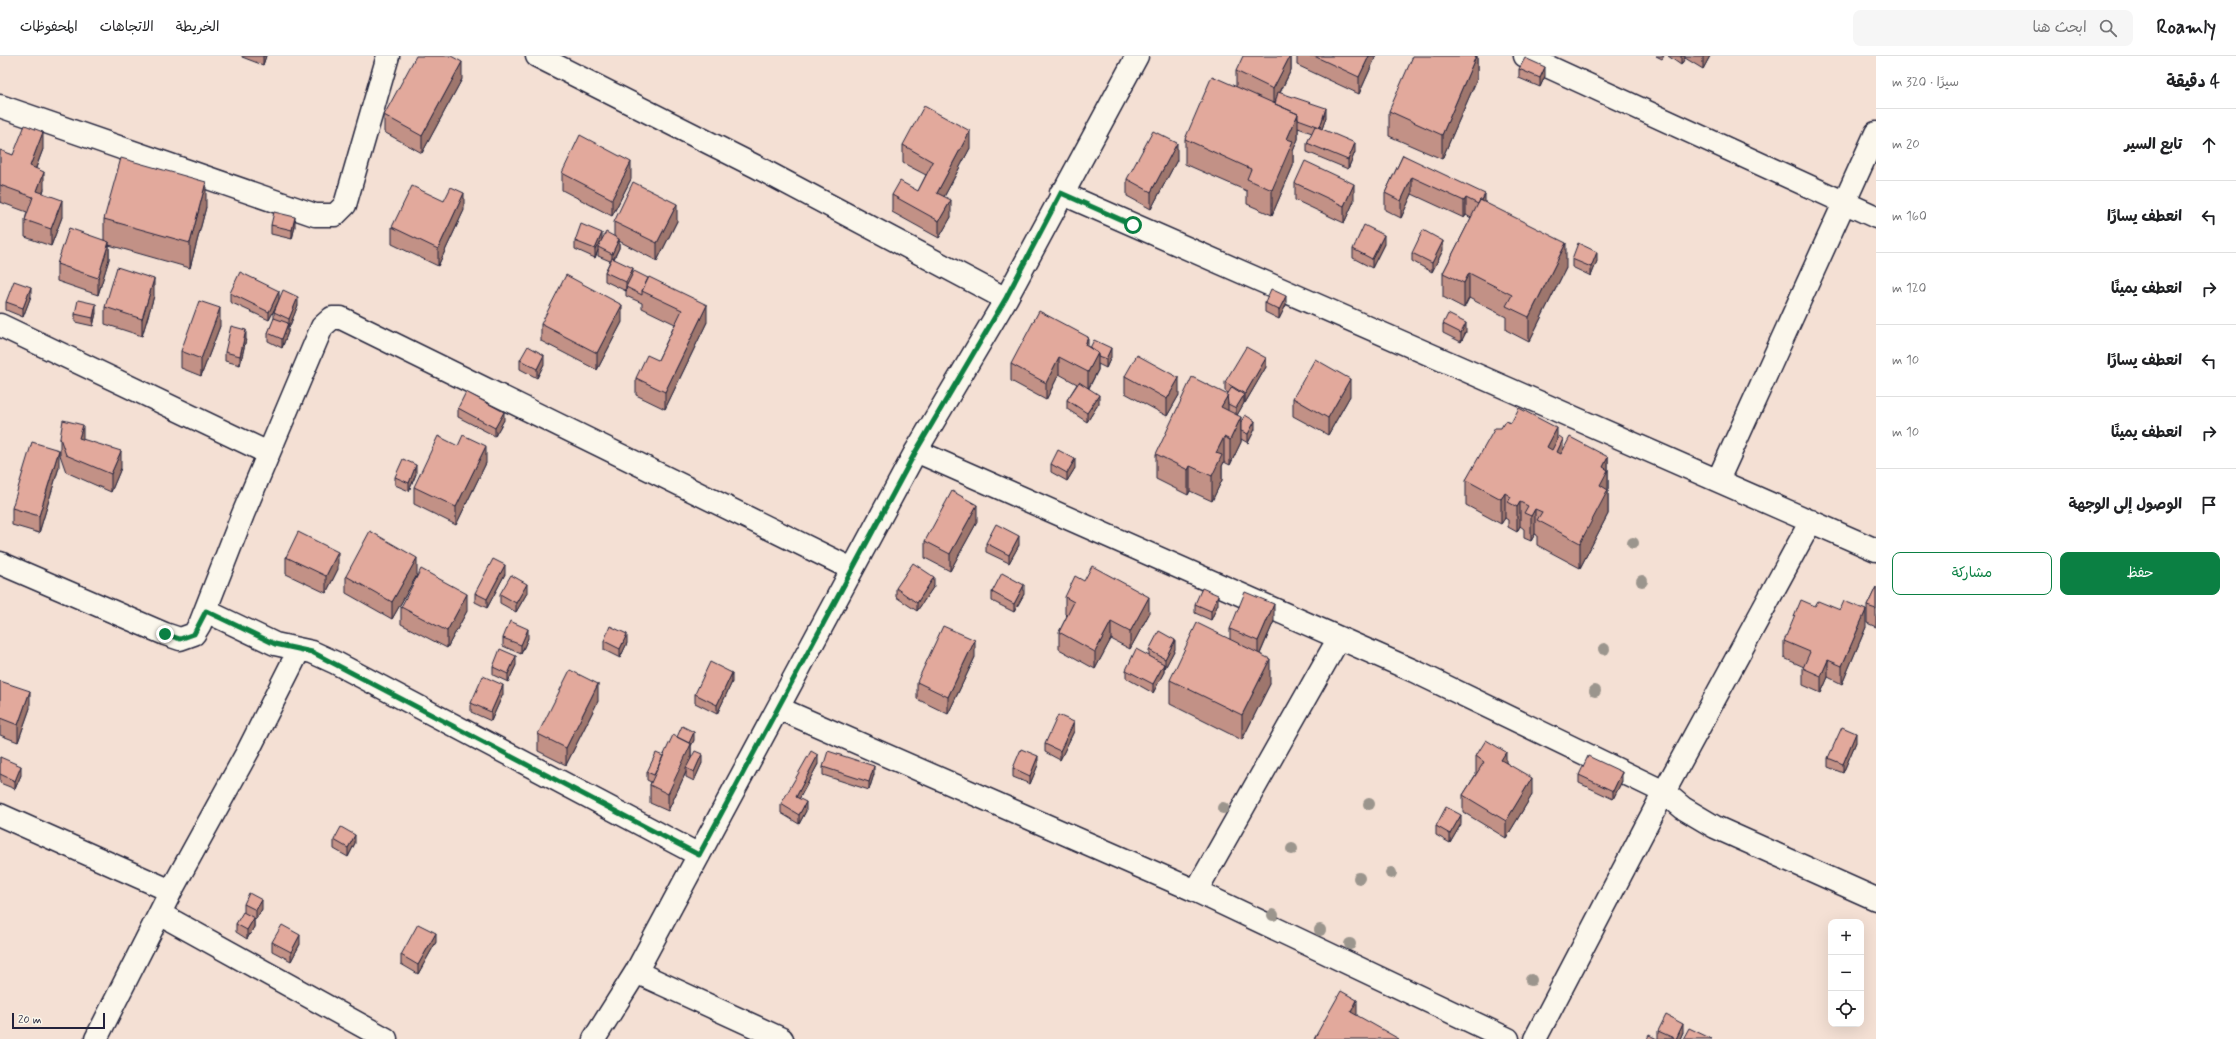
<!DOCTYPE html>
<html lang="ar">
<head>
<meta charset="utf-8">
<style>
  :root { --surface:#fff; --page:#f6f6f6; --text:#202124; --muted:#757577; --line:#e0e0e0; --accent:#0b8043 }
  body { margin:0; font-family:Mynerve,"Playpen Sans Arabic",sans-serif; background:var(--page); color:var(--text); direction:rtl }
  .controls { position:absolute; right:12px; bottom:12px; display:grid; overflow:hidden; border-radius:8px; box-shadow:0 4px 16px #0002 }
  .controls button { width:36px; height:36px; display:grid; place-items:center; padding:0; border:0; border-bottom:1px solid var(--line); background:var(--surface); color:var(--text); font:20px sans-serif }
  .scale { position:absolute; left:12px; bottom:10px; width:93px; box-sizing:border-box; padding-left:4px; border:2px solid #22223b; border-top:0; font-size:11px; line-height:14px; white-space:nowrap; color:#22223b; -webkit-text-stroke:3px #fbf7ec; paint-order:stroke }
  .stop { position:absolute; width:12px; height:12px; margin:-9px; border:3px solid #0b8043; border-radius:50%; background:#fff }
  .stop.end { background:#0b8043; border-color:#fff; box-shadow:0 1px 4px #0008 }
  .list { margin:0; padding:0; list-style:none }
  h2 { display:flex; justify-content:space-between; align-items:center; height:52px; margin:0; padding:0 16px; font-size:17px }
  h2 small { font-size:13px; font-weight:400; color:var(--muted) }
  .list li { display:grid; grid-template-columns:26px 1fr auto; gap:12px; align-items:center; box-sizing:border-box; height:72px; padding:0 16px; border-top:1px solid var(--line) }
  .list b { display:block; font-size:15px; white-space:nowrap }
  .list em { font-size:13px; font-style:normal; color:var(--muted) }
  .actions { display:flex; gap:8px; padding:12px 16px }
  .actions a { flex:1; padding:9px 0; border:1px solid var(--accent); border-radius:8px; text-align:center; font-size:14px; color:var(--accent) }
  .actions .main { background:var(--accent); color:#fff }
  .icon { flex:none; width:22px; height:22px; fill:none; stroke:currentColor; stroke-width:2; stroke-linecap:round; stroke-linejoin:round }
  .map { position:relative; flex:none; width:1876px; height:983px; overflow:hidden; direction:ltr }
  header { display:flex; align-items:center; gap:24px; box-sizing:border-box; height:56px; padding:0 20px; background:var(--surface); border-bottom:1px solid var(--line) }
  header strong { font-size:19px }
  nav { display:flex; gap:22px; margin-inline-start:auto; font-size:14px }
  .search { width:280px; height:36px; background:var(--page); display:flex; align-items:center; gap:10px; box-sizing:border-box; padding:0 14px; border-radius:8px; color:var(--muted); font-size:15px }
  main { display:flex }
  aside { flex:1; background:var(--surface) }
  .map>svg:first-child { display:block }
</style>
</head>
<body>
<header>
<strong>Roamly</strong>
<div class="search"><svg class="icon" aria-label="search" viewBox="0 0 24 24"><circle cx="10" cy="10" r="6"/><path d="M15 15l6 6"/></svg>ابحث هنا</div>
<nav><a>الخريطة</a><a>الاتجاهات</a><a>المحفوظات</a></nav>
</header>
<main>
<aside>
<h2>4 دقيقة<small>سيرًا · 320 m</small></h2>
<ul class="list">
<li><svg class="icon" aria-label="ahead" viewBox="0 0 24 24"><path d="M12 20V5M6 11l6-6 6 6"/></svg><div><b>تابع السير</b></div><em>20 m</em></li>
<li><svg class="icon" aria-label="left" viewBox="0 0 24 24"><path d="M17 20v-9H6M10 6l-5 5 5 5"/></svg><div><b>انعطف يسارًا</b></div><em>160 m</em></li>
<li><svg class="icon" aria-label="right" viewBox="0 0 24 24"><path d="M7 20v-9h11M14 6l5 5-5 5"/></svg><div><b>انعطف يمينًا</b></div><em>120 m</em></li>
<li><svg class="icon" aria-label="left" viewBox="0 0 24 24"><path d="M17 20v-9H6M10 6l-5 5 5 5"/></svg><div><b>انعطف يسارًا</b></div><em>10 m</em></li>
<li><svg class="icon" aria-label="right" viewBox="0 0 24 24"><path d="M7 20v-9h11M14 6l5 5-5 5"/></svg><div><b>انعطف يمينًا</b></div><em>10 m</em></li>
<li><svg class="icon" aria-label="arrive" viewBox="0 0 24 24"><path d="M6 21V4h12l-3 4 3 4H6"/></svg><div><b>الوصول إلى الوجهة</b></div></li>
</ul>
<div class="actions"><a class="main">حفظ</a><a>مشاركة</a></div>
</aside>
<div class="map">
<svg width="1876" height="983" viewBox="0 0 1876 983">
  <rect width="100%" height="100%" fill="#f4e0d4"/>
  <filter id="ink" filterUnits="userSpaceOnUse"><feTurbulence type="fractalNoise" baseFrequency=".025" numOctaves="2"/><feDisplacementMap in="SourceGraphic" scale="8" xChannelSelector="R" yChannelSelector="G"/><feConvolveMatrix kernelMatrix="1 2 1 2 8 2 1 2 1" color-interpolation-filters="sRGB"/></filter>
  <g filter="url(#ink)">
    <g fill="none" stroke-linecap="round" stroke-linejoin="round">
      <g stroke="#22223b" stroke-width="25">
        <path id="minor" d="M537 0 757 111 1006 243
          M1525 0 1876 161
          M0 50 315 159H335L345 149 388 0
          M1061 137 1876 494
          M0 269 268 397
          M916 395 1414 615 1664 736 1683 752 1715 771 1876 843
          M1718 424 1876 77
          M0 507 165 578 180 583 194 578 200 568 243 458 322 271 332 262H341L852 513
          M206 555 275 588 312 596 336 607 699 799
          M778 652 1196 835 1508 983
          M0 759 171 835
          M1196 835 1339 582
          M160 858 386 983
          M636 916 782 983
          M96 983 171 835 248 695 299 594
          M594 983 636 916 916 395 1006 243 1137 0
          M1535 983 1664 736 1811 465"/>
      </g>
      <use href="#minor" stroke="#fbf7ec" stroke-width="22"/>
    </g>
    <g fill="#9b958d">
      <circle cx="1633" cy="487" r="6"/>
      <circle cx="1642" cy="525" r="6"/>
      <circle cx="1604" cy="593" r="6"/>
      <circle cx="1595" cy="635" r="6"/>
      <circle cx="1369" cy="748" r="6"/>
      <circle cx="1223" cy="752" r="6"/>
      <circle cx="1292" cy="793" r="6"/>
      <circle cx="1391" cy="817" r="6"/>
      <circle cx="1359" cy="822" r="6"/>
      <circle cx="1273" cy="859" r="6"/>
      <circle cx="1320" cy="874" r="6"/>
      <circle cx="1350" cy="888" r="6"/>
      <circle cx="1531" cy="924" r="6"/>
    </g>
    <path fill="#c29186" stroke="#22223b" d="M242 0H266L263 9 242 1Z
      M1291 0V14L1280 37 1326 61 1322 73 1355 96 1348 113 1307 96V87L1312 77 1298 72V83L1293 95V110L1272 159 1247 148V135L1185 108V83L1236 31V15Z
      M1297 0H1376L1359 38 1297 9Z
      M1477 0V23L1442 103 1389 80V55Z
      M1656 0H1664L1662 3Z
      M1668 0H1710L1703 13 1685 2 1681 9Z
      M1519 13 1545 20 1540 31 1519 22Z
      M462 23 422 97 384 76V59Z
      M903 89 970 92 944 141 951 161 939 182 892 156V139L918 135 926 119 903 107Z
      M43 93 36 112 44 133 43 137 62 161 51 190 25 181V164L27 156 0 146V95L13 99Z
      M1403 99 1485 146 1566 212 1529 286 1506 274V261L1469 242 1464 252 1443 241V217L1471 162 1466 159 1464 162 1412 138 1401 162 1385 154V137Z
      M1177 104 1151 153 1127 140V123Z
      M562 117 631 123 612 160 562 134Z
      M1295 127 1354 145 1344 167 1295 144Z
      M444 145 464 154 438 210 392 188V171Z
      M206 151 190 212 109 189V203L98 239 57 225V208L104 184V163Z
      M677 165 657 205 619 185V192L614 203 633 218 707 266 665 353 636 339V322L658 304 675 268 642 252V247L626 240V234V235L605 225V216L610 205 598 200V194L595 202 575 193V185L602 184 614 181V166Z
      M271 169 295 170 292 183 271 178Z
      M1384 188 1372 212 1353 202V193Z
      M1443 194 1432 216 1412 205V197Z
      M1572 203 1597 205 1591 220 1572 211Z
      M230 237 279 244 269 264 230 246Z
      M31 240 23 261 6 254V246Z
      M154 240 142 280 105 268V251Z
      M1265 247 1286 249 1279 263 1265 256Z
      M298 249 289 272 288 271V276L282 292 268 285V277L274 264V256Z
      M96 257 93 270 75 266V258Z
      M622 266 597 314 541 285V268Z
      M1443 268 1466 276 1461 286 1443 277Z
      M220 270 201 320 181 312V295Z
      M246 283 240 309 225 305V296Z
      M1088 291 1111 301 1106 312 1098 308V314L1089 332 1099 347 1087 366 1067 353V344L1077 328 1059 318 1046 344 1011 325V308Z
      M520 304 544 308 537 322 520 313Z
      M1266 311 1245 347 1244 346V347L1237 359 1241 366 1255 373 1248 387 1241 383V386L1230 409 1224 406 1222 410V424L1212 445 1190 435 1188 439 1156 423V398L1227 339 1228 337 1225 335V326Z
      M1125 320 1179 339 1167 360 1125 337Z
      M1350 340 1328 379 1293 360V342Z
      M458 352 504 364 495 380 458 361Z
      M1511 367 1557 385 1563 393 1608 401V458L1580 512 1537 489V479L1535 478 1531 485 1524 482V473L1520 470 1517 476 1508 471V464L1505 462 1501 468 1466 449V424L1501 372Z
      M60 382 83 383 121 412 111 436 66 416 60 399Z
      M486 407 456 469 414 448V431Z
      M1051 408 1075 412 1067 425 1051 416Z
      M59 411 39 477 12 469V452Z
      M416 418 409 435 395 429V421Z
      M977 466 950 515 925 502V485Z
      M986 487 1019 489 1009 507 986 496Z
      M286 501 338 513 326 537 286 518Z
      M505 518 487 552 475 546V537Z
      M417 519 392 563 346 537V520Z
      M934 530 917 555 896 541V532Z
      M1876 531V571L1867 567V550Z
      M992 536 1024 538 1014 556 992 545Z
      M527 537 516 556 500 547V538Z
      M1065 541 1149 558 1130 593 1111 583 1095 613 1059 593V576L1067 560 1065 558Z
      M1195 548H1218L1211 564 1195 557Z
      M401 551 467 555 447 592 401 568Z
      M1274 565 1260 598 1270 628 1242 684 1170 648V624L1230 583V573Z
      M1866 571 1842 628 1828 621 1821 637 1803 629V612L1804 611 1784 602V585Z
      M503 582H528L521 598 503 590Z
      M604 585 627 587 620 602 604 594Z
      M1175 593 1165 612 1164 611V616L1153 637 1126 622V614L1149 600V594Z
      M975 601 948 658 917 643V626Z
      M516 609 508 626 493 619V611Z
      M0 625 30 652 18 686 0 679Z
      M732 626 717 658 695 647V638Z
      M503 638 491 665 471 656V647Z
      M598 645 566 709 538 695V678Z
      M1074 675 1060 704 1045 696V688Z
      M677 681 694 684 691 690V701L702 707 694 725 686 721V716L668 755 650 747V729L651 726 647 724V716L663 700Z
      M1856 686 1843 717 1828 711V702Z
      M1476 700 1506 706 1532 739 1506 782 1463 756V739L1476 718Z
      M0 701 21 719 15 733 0 727Z
      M818 708 799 743 806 755 799 768 781 757V748Z
      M1038 709 1030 728 1013 721V712Z
      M823 711 874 718 869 734 823 719Z
      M1579 719 1622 725 1613 743 1579 727Z
      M1461 768 1450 787 1436 779V770Z
      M334 784 355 787 348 801 334 793Z
      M244 848 262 853 256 863 254 862V871L247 883 236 876V868L244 856Z
      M272 886 300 888 291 905 272 895Z
      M436 886 418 918 401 908V899Z
      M1658 975 1683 976 1680 983H1658Z"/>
    <path fill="#9e766d" stroke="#22223b" d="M263 0H266L263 9Z
      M1290 0H1291V14L1273 50V33Z
      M1369 0H1376L1359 38V21Z
      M1476 0H1477V23L1442 103V79Z
      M1681 0H1685V2L1681 9Z
      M1703 0H1710L1703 13Z
      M462 6V23L422 97V80Z
      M1545 11V20L1540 31V22Z
      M1326 52V61L1320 79V71Z
      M1298 58V83L1293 95V110L1272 159V134L1287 83Z
      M970 75V92L937 154V137Z
      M43 76V93L30 127V110Z
      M1177 87V104L1151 153V136Z
      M1355 87V96L1348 113V104Z
      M631 106V123L612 160V143Z
      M44 116V133L37 152V135Z
      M1412 121V138L1401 162V145Z
      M206 126V151L190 212V187Z
      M1354 128V145L1344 167V150Z
      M464 137V154L438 210V193Z
      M1485 138V155L1480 149Z
      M1466 142V159L1464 162V145Z
      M62 144V161L51 190V173Z
      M951 144V161L939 182V165Z
      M677 148V165L657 205V187Z
      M295 161V170L292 183V174Z
      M602 177V185L598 191V194L595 202V193Z
      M1384 179V188L1372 212V203Z
      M619 183V192L612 206V198Z
      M1443 185V194L1432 216V207Z
      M109 186V203L98 239V222Z
      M1566 187V212L1529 286V261Z
      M1597 196V205L1591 220V211Z
      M633 212V221L626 231V235V226Z
      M1469 217V242L1464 252V227Z
      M154 223V240L142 280V263Z
      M31 231V240L23 261V252Z
      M279 235V244L269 264V256Z
      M1286 240V249L1279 263V254Z
      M298 241V249L289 272V263Z
      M96 248V257L93 270V262Z
      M622 249V266L597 314V297Z
      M707 249V266L665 353V336Z
      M220 252V270L201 320V303Z
      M288 267V276L282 292V283Z
      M1466 267V276L1461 286V277Z
      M246 274V283L240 309V300Z
      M1088 281V298L1085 289Z
      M1111 292V301L1106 312V303Z
      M1098 297V314L1088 333V316Z
      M544 299V308L537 322V313Z
      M1059 301V318L1046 344V327Z
      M1266 302V311L1245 347V338Z
      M1179 322V339L1167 360V343Z
      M1350 323V340L1328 379V362Z
      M1099 339V347L1087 366V357Z
      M1228 339V363L1221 351Z
      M1244 339V347L1236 361V352Z
      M504 356V364L495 380V372Z
      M1241 361V386L1230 409V384Z
      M1255 365V373L1248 387V378Z
      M83 369V386L79 382Z
      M1557 372V396L1563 383V407L1547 391Z
      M1224 381V406L1222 410V424L1212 445V420L1216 397Z
      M486 390V407L456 469V451Z
      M59 394V411L39 477V460Z
      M121 395V412L111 436V418Z
      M1608 401V458L1580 512V487L1600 429 1603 411Z
      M1075 403V412L1067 425V417Z
      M416 409V418L409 435V427Z
      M1190 410V435L1188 439V414Z
      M1505 437V462L1501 468V443Z
      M1520 446V470L1517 476V451Z
      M977 449V466L950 515V498Z
      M1535 453V478L1531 485V460Z
      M1019 480V489L1009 507V499Z
      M338 496V513L326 537V520Z
      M417 502V519L392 563V546Z
      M505 509V518L487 552V543Z
      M934 521V530L917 555V547Z
      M527 528V537L516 556V547Z
      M1024 529V538L1014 556V548Z
      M467 538V555L447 592V575Z
      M1218 539V548L1211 564V555Z
      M1149 541V558L1130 593V576Z
      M1274 548V565L1258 602V585Z
      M1866 554V571L1842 628V610Z
      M1111 566V583L1095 613V596Z
      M528 573V582L521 598V589Z
      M627 578V587L620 602V593Z
      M975 584V601L948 658V641Z
      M1175 584V593L1165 612V603Z
      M516 600V609L508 626V618Z
      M1270 603V628L1242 684V659Z
      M1828 604V621L1821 637V620Z
      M1164 608V616L1153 637V628Z
      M732 617V626L717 658V649Z
      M598 628V645L566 709V692Z
      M503 629V638L491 665V656Z
      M30 635V652L18 686V669Z
      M1074 666V675L1060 704V695Z
      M694 676V684L691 690V705L686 712V716L668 755V738L688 688Z
      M1856 677V686L1843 717V708Z
      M1506 696V713L1501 704Z
      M702 698V707L694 725V716Z
      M818 699V708L796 749V741Z
      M1038 700V709L1030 728V720Z
      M21 710V719L15 733V725Z
      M874 710V718L869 734V726Z
      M1622 716V725L1613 743V735Z
      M1532 722V739L1506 782V765Z
      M806 746V755L799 768V759Z
      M1461 759V768L1450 787V778Z
      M355 779V787L348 801V792Z
      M262 844V853L256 863V854Z
      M254 862V871L247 883V874Z
      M436 877V886L418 918V909Z
      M300 879V888L291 905V896Z
      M1357 944V961L1351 956Z
      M1683 968V976L1680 983H1676Z"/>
    <path fill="#e2a99c" stroke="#22223b" d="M416 0H451L462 6 422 80 384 59Z
      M1243 0H1290L1273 33 1236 15Z
      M1314 0H1369L1359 21Z
      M1413 0H1476L1442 79 1389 55Z
      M1525 2 1545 11 1540 22 1519 13Z
      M1212 20 1298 58 1287 83 1293 85 1272 134 1247 123 1251 113 1185 83Z
      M1278 36 1326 52 1320 71 1298 63V58L1275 48Z
      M924 50 970 75 937 137 951 144 939 165 892 139 900 125 918 135 933 106 903 89Z
      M25 69 43 76 30 110 44 116 37 135 62 144 51 173 25 164 33 141 0 129V94L13 99Z
      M1315 70 1355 87 1348 104 1307 87Z
      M1153 75 1177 87 1151 136 1127 123Z
      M580 79 631 106 612 143 562 117Z
      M1403 99 1485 138 1482 144H1480L1478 148 1466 142 1464 145 1412 121 1401 145 1385 137Z
      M121 102 206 126 190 187 104 163Z
      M1305 105 1354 128 1344 150 1295 127Z
      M633 126 677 148 657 187 614 166Z
      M412 130 444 145 451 131 464 137 438 193 392 171Z
      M1480 144 1566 187 1529 261 1506 250 1512 239 1469 217 1464 227 1443 217Z
      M274 156 295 161 292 174 271 169Z
      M581 168 602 177 595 193 575 185Z
      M1364 169 1384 179 1372 203 1353 193Z
      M69 172 109 186 98 222 57 208Z
      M1423 174 1443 185 1432 207 1412 197Z
      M606 176 619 183 612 198 598 191Z
      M1578 187 1597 196 1591 211 1572 203Z
      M612 202 633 212 626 226 605 216Z
      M117 211 154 223 142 263 105 251Z
      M634 215 648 222 642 235V239L626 231Z
      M240 216 279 235 269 256 230 237Z
      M566 219 622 249 597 297 541 268Z
      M649 221 707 249 665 336 636 322 647 299 658 304 682 254 642 235Z
      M14 225 31 231 23 252 6 246Z
      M1271 233 1286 240 1279 254 1265 247Z
      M283 234 298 241 289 263 274 256Z
      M78 244 96 248 93 262 75 258Z
      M199 245 220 252 201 303 181 295Z
      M1039 255 1088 281 1085 289 1098 297 1088 316 1059 301 1046 327 1011 308Z
      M1448 258 1466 267 1461 277 1443 268Z
      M274 262 288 267 282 283 268 277Z
      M231 270 246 274 240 300 225 296Z
      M1094 284 1111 292 1106 303 1098 300V297L1090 292Z
      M528 290 544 299 537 313 520 304Z
      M1246 291 1266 302 1245 338 1225 326Z
      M1137 299 1179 322 1167 343 1125 320Z
      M1315 303 1350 323 1328 362 1293 342Z
      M1192 321 1228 339 1221 351 1241 361 1230 384 1224 381 1216 397 1222 399 1212 420 1190 410 1188 414 1156 398Z
      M1079 326 1099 339 1087 357 1067 344Z
      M1232 331 1244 339 1236 352 1228 348 1227 339Z
      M466 336 504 356 495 372 458 352Z
      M1519 352 1557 372 1547 391 1552 394 1559 380 1563 383 1557 396 1561 398 1570 381 1608 401 1603 411 1608 414 1600 429 1608 434 1580 487 1537 464 1542 456 1535 453 1531 460 1524 457 1528 450 1520 446 1517 451 1508 446 1511 441 1505 437 1501 443 1466 424 1495 372H1501L1505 365 1511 367Z
      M1245 359 1255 365 1248 378 1241 375V366Z
      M63 364 83 369 79 382 121 395 111 418 66 399 60 382Z
      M463 379 486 390 456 451 414 431 438 380 458 390Z
      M32 386 59 394 39 460 12 452Z
      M1058 394 1075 403 1067 417 1051 408Z
      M403 403 416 409 409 427 395 421Z
      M952 435 977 449 950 498 925 485Z
      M996 468 1019 480 1009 499 986 487Z
      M370 475 417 502 392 546 346 520Z
      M298 476 338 496 326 520 286 501Z
      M493 503 505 509 487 543 475 537Z
      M913 507 934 521 917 547 896 532Z
      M1092 510 1149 541 1130 576 1111 566 1095 596 1059 576 1074 546 1065 541 1075 520 1084 525Z
      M421 513 467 538 447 575 401 551Z
      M1002 517 1024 529 1014 548 992 536Z
      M511 519 527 528 516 547 500 538Z
      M1876 531V553L1867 550Z
      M1202 532 1218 539 1211 555 1195 548Z
      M1245 536 1274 548 1258 585 1230 573Z
      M1801 544 1815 550 1818 545 1840 554 1844 545 1866 554 1842 610 1828 604 1821 620 1803 612 1810 596 1784 585Z
      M510 565 528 573 521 589 503 582Z
      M1197 567 1270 603 1242 659 1170 624Z
      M610 570 627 578 620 593 604 585Z
      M943 570 975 584 948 641 917 626Z
      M1159 575 1175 584 1165 603 1149 594Z
      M500 593 516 600 508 618 493 611Z
      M1136 593 1164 608 1153 628 1126 614Z
      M710 606 732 617 717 649 695 638Z
      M570 614 598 628 566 692 538 678Z
      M483 620 503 629 491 656 471 647Z
      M0 625 30 635 18 669 0 662Z
      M1058 659 1074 666 1060 695 1045 688Z
      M682 670 694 676 689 687 677 681Z
      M1842 671 1856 677 1843 708 1828 702Z
      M673 679 691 688 668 738 650 729Z
      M1486 684 1506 696 1501 704 1532 722 1506 765 1463 739 1484 706 1476 700Z
      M1021 693 1038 700 1030 720 1013 712Z
      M695 695 702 698 694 716 686 712Z
      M811 695 818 699 796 741 806 746 799 759 781 748Z
      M828 695 874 710 869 726 823 711Z
      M656 697 663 700 654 719 647 716Z
      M1588 700 1622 716 1613 735 1579 719Z
      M0 701 21 710 15 725 0 718Z
      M1446 751 1461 759 1450 778 1436 770Z
      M341 771 355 779 348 792 334 784Z
      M249 837 262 844 256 854 244 848Z
      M243 856 254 862 247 874 236 868Z
      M418 868 436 877 418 909 401 899Z
      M282 869 300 879 291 896 272 886Z
      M1341 935 1357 944 1351 956 1399 983H1314Z
      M1666 959 1683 968 1676 983 1658 975Z
      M1689 972 1712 983H1683Z
      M1649 979 1657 983H1647Z"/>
  </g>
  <g fill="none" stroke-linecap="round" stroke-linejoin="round" filter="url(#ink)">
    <path stroke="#0b8043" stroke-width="5" d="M165 578 180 583 194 578 206 555 275 588 312 596 699 799 916 395 1006 242 1061 137 1133 169"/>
  </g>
</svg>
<div class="controls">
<button>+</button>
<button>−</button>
<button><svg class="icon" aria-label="locate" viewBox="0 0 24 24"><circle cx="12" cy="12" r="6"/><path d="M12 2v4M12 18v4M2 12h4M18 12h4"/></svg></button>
</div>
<div class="scale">20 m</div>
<div class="stop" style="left:1133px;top:169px"></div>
<div class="stop end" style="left:165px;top:578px"></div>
</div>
</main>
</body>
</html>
